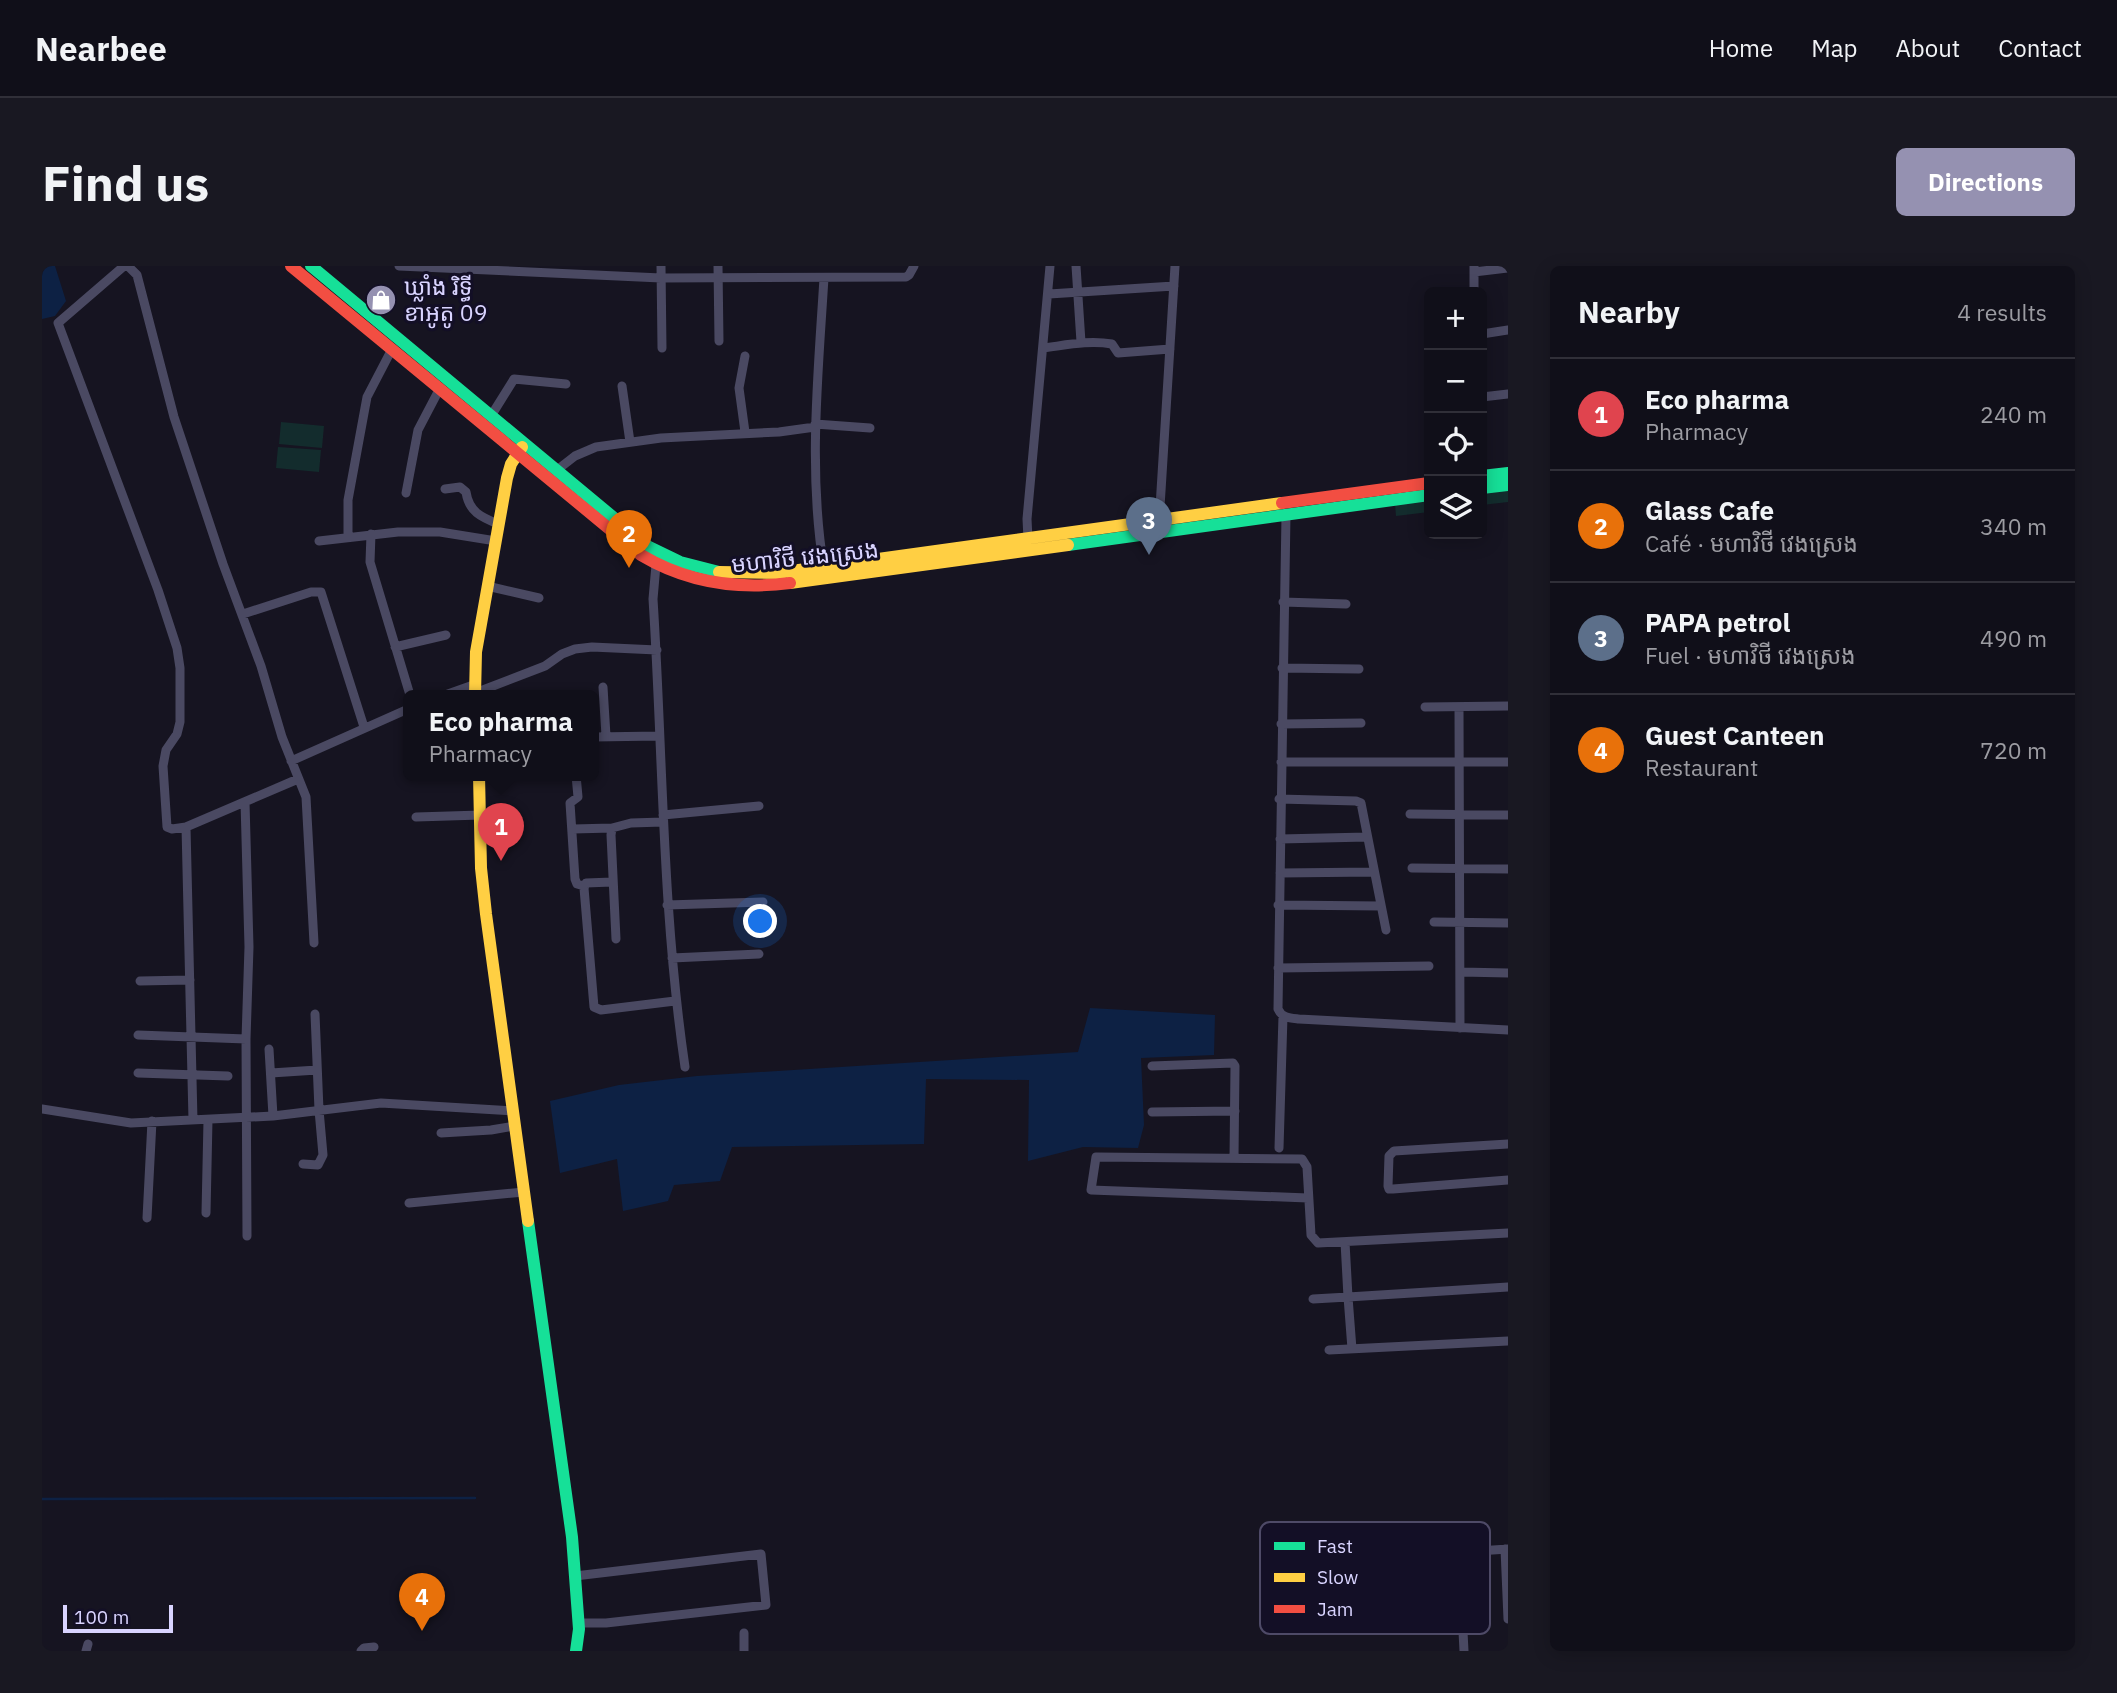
<!DOCTYPE html>
<html lang="en">
<head>
<meta charset="utf-8">
<style>
  :root { --surface:#100f19; --page:#191822; --text:#f1f3f6; --muted:#9c9ca2; --line:#302f38; --accent:#9591b1 }
  body { margin:0; font-family:"IBM Plex Sans","Noto Sans Khmer",sans-serif; background:var(--page); color:var(--text) }
  .controls { position:absolute; right:21px; top:21px; display:grid; overflow:hidden; border-radius:10px; box-shadow:0 4px 18px #0003 }
  .controls button { width:63px; height:63px; display:grid; place-items:center; padding:0; border:0; border-bottom:2px solid var(--line); background:var(--surface); color:var(--text); font:35px sans-serif }
  .scale { position:absolute; left:21px; bottom:18px; width:110px; box-sizing:border-box; padding-left:7px; border:4px solid #d9d4ff; border-top:0; font-size:19px; line-height:24px; white-space:nowrap; color:#d9d4ff; -webkit-text-stroke:5px #130f26; paint-order:stroke }
  .you { position:absolute; left:719px; top:656px; width:24px; height:24px; margin:-18px; border:5px solid #fff; border-radius:50%; background:#1a73e8; box-shadow:0 0 0 10px #1a73e833 }
  .badge { display:grid; place-items:center; width:46px; height:46px; border-radius:50%; background:var(--accent); color:#fff; font-size:23px; font-weight:700 }
  .pin { position:absolute; translate:-50% -58px; filter:drop-shadow(0 2px 4px #0008) }
  .pin::after { content:''; position:absolute; top:37px; width:24px; height:21px; background:inherit; clip-path:polygon(0 0,100% 0,50% 100%) }
  .popup { position:absolute; left:361px; top:424px; width:196px; height:91px; box-sizing:border-box; display:grid; place-content:center; border-radius:10px; background:var(--surface); filter:drop-shadow(0 2px 5px #0005); font-size:23px; white-space:nowrap; color:var(--muted) }
  .popup b { font-size:26px; color:var(--text) }
  .popup::after { content:''; position:absolute; left:50%; top:100%; margin-left:-14px; border:14px solid transparent; border-top-color:var(--surface) }
  .list { margin:0; padding:0; list-style:none }
  h2 { display:flex; justify-content:space-between; align-items:center; height:91px; margin:0; padding:0 28px; font-size:30px }
  h2 small { font-size:23px; font-weight:400; color:var(--muted) }
  .list li { display:grid; grid-template-columns:46px 1fr auto; gap:21px; align-items:center; box-sizing:border-box; height:112px; padding:0 28px; border-top:2px solid var(--line) }
  .list b { display:block; font-size:26px; white-space:nowrap }
  .list p { margin:0; font-size:23px; white-space:nowrap; color:var(--muted) }
  .list em { font-size:23px; font-style:normal; color:var(--muted) }
  .icon { flex:none; width:38px; height:38px; fill:none; stroke:currentColor; stroke-width:2; stroke-linecap:round; stroke-linejoin:round }
  .map { position:relative; flex:none; width:1466px; height:1385px; overflow:hidden; border-radius:10px }
  header { display:flex; align-items:center; gap:42px; box-sizing:border-box; height:98px; padding:0 35px; background:var(--surface); border-bottom:2px solid var(--line) }
  header strong { font-size:33px }
  nav { display:flex; gap:38px; margin-inline-start:auto; font-size:24px }
  .intro { display:flex; align-items:center; justify-content:space-between; box-sizing:border-box; height:168px; padding:0 42px }
  h1 { margin:0; font-size:49px }
  .button { padding:18px 32px; border-radius:10px; background:var(--accent); color:#fff; font-size:24px; font-weight:700 }
  main { display:flex; gap:42px; padding:0 42px }
  aside { flex:1; background:var(--surface); border-radius:10px; box-shadow:0 4px 18px #0003 }
  .map>svg:first-child { display:block }
</style>
</head>
<body>
<header>
<strong>Nearbee</strong>
<nav><a>Home</a><a>Map</a><a>About</a><a>Contact</a></nav>
</header>
<div class="intro"><h1>Find us</h1><a class="button">Directions</a></div>
<main>
<div class="map">
<svg width="1466" height="1385" viewBox="0 0 1466 1385">
  <rect width="100%" height="100%" fill="#161421"/>
  <path fill="#132c2d" d="M239 156 282 160 280 182 237 178Z
    M236 181 279 184 277 206 234 202Z
    M1466 223V236L1440 239V226Z
    M1387 234V246L1354 250 1353 238Z"/>
  <path fill="#0d2144" d="M0 0H13L24 35 13 50 0 53Z
    M1048 742 1173 749 1172 789 1099 792 1102 859 1096 882 1041 881 986 895 987 814 884 813 882 878 690 881 678 915 632 919 626 935 581 945 575 893 518 907 508 835 577 819 655 810 1036 786Z"/>
  <g fill="none" stroke-linecap="round" stroke-linejoin="round">
    <path stroke="#0d2144" stroke-width="2.5" d="M0 1233 433 1232"/>
    <path stroke="#4a4962" stroke-width="9" d="M82 0 16 57 116 324 135 382 138 402V456L135 468 124 484 121 500 125 561 130 563 144 561 151 854
      M86 0 95 9 132 151 181 298 219 400 240 471 264 531 272 677
      M357 0 619 12 864 11 867 9 872 0
      M619 0 620 82
      M676 0 677 75
      M1034 0 1039 76
      M1432 0V26
      M1432 6 1466 2
      M782 12C776 110 766 206 782 303
      M1007 28 1132 20
      M1440 68 1466 64
      M1002 82C1025 79 1047 74 1070 78L1076 87 1128 83
      M703 90 697 122 703 166
      M580 120 588 176
      M1440 131 1466 128
      M449 150 472 113 524 118
      M773 158 828 162
      M515 204 533 190 554 181 619 172 737 166 773 161
      M403 223 418 221 424 226C427 246 439 251 456 258
      M364 227 376 164 398 122
      M1244 249 1236 743C1240 752 1248 752 1257 753L1466 764
      M1117 257 1133 0
      M329 268 328 296 368 429
      M306 270V234L325 131 350 83
      M986 273 985 253 1008 0
      M277 275 356 266H398L454 275
      M614 299 611 333C621 489 620 645 643 801
      M445 320 497 332
      M1241 336 1304 338
      M201 348 269 326H279L322 461
      M353 381 404 369
      M1240 402 1317 403
      M561 421 564 470
      M433 427 503 400 520 388 533 383 550 381 615 384
      M403 429 434 418
      M1383 441 1466 440
      M1417 441 1418 762
      M1239 458 1319 457
      M552 471 617 470
      M249 495 366 443
      M1239 496H1466
      M534 509 536 531 528 537 533 613 535 618 542 620
      M1237 533 1314 535 1319 537 1344 664
      M203 536 207 681 204 773 205 970
      M1368 548 1466 549
      M621 549 717 540
      M374 551 439 549
      M144 561 256 513
      M531 563 570 562
      M1238 573 1325 571
      M1370 602 1466 603
      M1238 607 1332 606
      M570 616 544 617 542 622 552 741 559 744 633 735
      M625 639 721 636
      M1236 639 1339 640
      M1392 656 1466 657
      M574 673 569 569 570 562 589 557 621 556
      M630 692 717 688
      M1236 702 1387 700
      M1419 706 1466 707
      M98 715 148 714
      M96 769 204 773
      M227 783 231 850
      M1110 800 1191 797 1193 800 1192 892
      M96 807 186 810
      M229 807 275 804
      M0 843 89 857 231 850 339 837 471 845
      M1110 846 1193 845
      M399 867 449 864 472 860
      M1466 878 1352 885 1347 890 1346 920 1347 923H1351L1466 914
      M1237 882 1241 750
      M261 898 276 899 281 889 277 844 273 748
      M1266 932 1049 924 1054 891 1260 893 1265 901 1269 969 1276 977 1466 967
      M367 937 482 926
      M164 947 166 854
      M105 952 110 855
      M1271 1033 1306 1031 1303 976
      M1310 1083 1306 1031 1466 1021
      M1287 1084 1466 1075
      M1463 1283 1466 1353
      M1417 1287 1422 1385
      M1376 1289 1466 1283
      M533 1310 719 1288 724 1339 564 1357H537
      M44 1385 46 1378
      M319 1385 322 1382 332 1381
      M702 1385V1367"/>
    <path stroke="#16e098" stroke-width="12" d="M269 0 607 281 638 296 677 306
      M1440 210 1466 207
      M1440 222 1466 219
      M1026 279 1387 229
      M486 955 530 1271 537 1363 534 1385"/>
    <path stroke="#ffcf43" stroke-width="12" d="M677 306 735 307 1240 237
      M748 317 1026 279
      M433 429 434 386 465 212 469 198 480 181
      M437 509 439 602 444 648 486 955"/>
    <path stroke="#f24e42" stroke-width="12" d="M249 0 599 289C646 317 695 324 748 317
      M1240 237 1387 217"/>
  </g>
  <defs>
    <g id="shop-disc" transform="scale(1.575)"><circle r="9.5" fill="#9591b1" stroke="#130f26"/><path d="M-5-2.5h2.3a2.7 3.5 0 0 1 5.4 0H5L5.5 6h-11ZM-1.5-2.5h3a1.5 2.3 0 0 0-3 0Z" fill="#fff"/></g>
  </defs>
  <g fill-rule="evenodd">
    <use href="#shop-disc" x="339" y="34"/>
  </g>
  <g text-anchor="middle" stroke-width="6" stroke-linejoin="round" paint-order="stroke">
    <g font-size="23" fill="#d9d4ff" stroke="#130f26" text-anchor="start">
      <text x="362" y="29">ឃ្លាំង រិទ្ធី<tspan x="362" dy="26">ខាអូតូ 09</tspan></text>
    </g>
    <g font-size="23" fill="#d9d4ff" stroke="#130f26">
      <text transform="translate(763 291) rotate(-6)" y="8">មហាវិថី វេងស្រេង</text>
    </g>
  </g>
  <rect x="1218" y="1256" width="230" height="112" rx="10" fill="#130f26" stroke="#4e4a67" stroke-width="2"/>
  <rect x="1232" y="1276" width="31" height="8" fill="#16e098"/>
  <rect x="1232" y="1307" width="31" height="9" fill="#ffcf43"/>
  <rect x="1232" y="1339" width="31" height="8" fill="#f24e42"/>
  <g font-size="19" fill="#d9d4ff">
    <text x="1275" y="1287">Fast</text>
    <text x="1275" y="1318">Slow</text>
    <text x="1275" y="1350">Jam</text>
  </g>
</svg>
<div class="controls">
<button>+</button>
<button>−</button>
<button><svg class="icon" aria-label="locate" viewBox="0 0 24 24"><circle cx="12" cy="12" r="6"/><path d="M12 2v4M12 18v4M2 12h4M18 12h4"/></svg></button>
<button><svg class="icon" aria-label="layers" viewBox="0 0 24 24"><path d="M12 4l9 5-9 5-9-5zM3 14l9 5 9-5"/></svg></button>
</div>
<div class="scale">100 m</div>
<div class="you"></div>
<div class="pin badge" style="left:459px;top:595px;background:#e0444e">1</div>
<div class="popup"><b>Eco pharma</b>Pharmacy</div>
<div class="pin badge" style="left:587px;top:302px;background:#e8710a">2</div>
<div class="pin badge" style="left:1107px;top:289px;background:#5c6f8a">3</div>
<div class="pin badge" style="left:380px;top:1365px;background:#e8710a">4</div>
</div>
<aside>
<h2>Nearby<small>4 results</small></h2>
<ul class="list">
<li><span class="badge" style="background:#e0444e">1</span><div><b>Eco pharma</b><p>Pharmacy</p></div><em>240 m</em></li>
<li><span class="badge" style="background:#e8710a">2</span><div><b>Glass Cafe</b><p>Café · មហាវិថី វេងស្រេង</p></div><em>340 m</em></li>
<li><span class="badge" style="background:#5c6f8a">3</span><div><b>PAPA petrol</b><p>Fuel · មហាវិថី វេងស្រេង</p></div><em>490 m</em></li>
<li><span class="badge" style="background:#e8710a">4</span><div><b>Guest Canteen</b><p>Restaurant</p></div><em>720 m</em></li>
</ul>
</aside>
</main>
</body>
</html>
